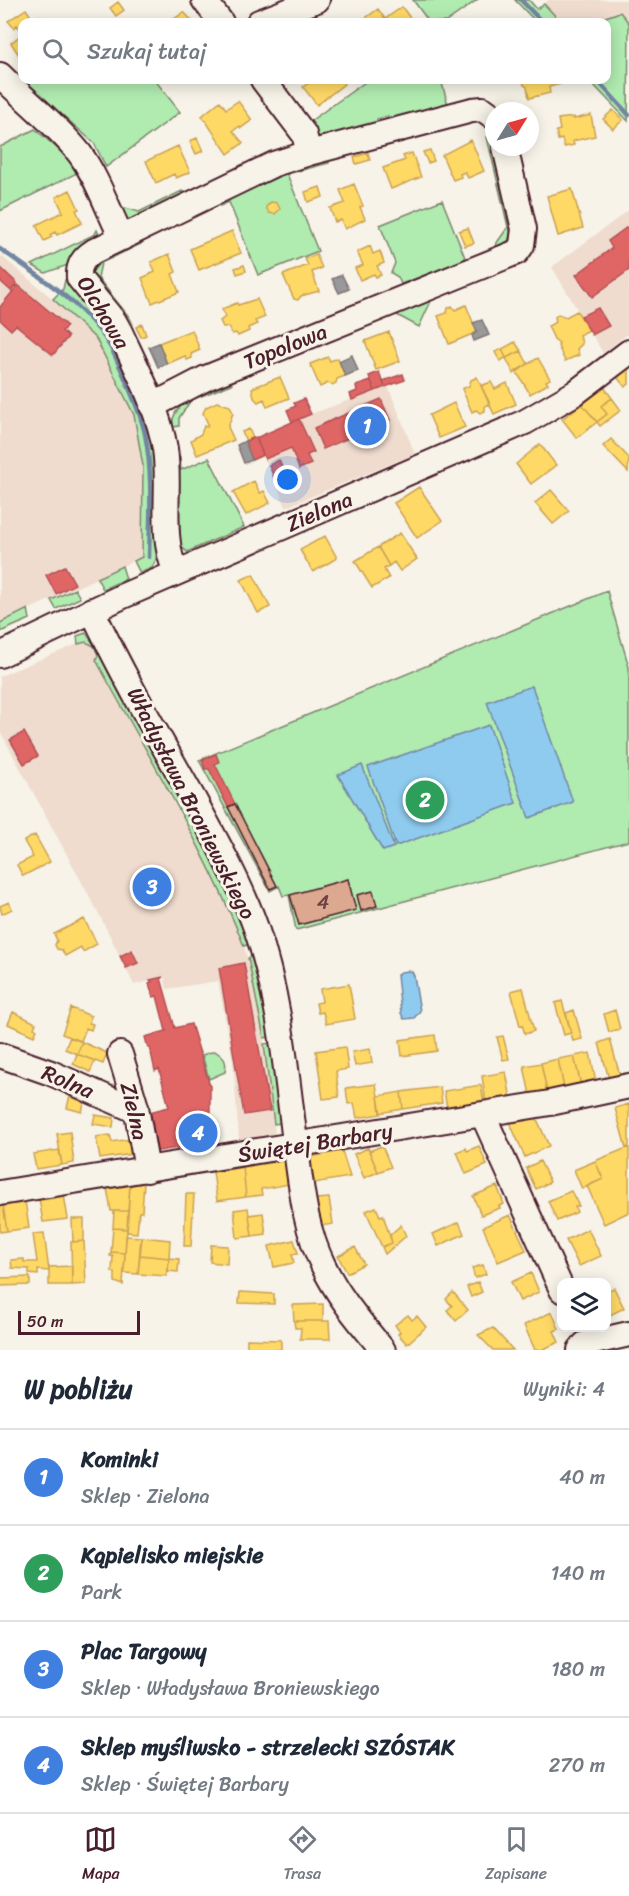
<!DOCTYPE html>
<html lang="pl">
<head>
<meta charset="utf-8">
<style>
  :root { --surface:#fff; --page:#f6f6f7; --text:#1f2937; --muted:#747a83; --line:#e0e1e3; --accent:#4a1f2b }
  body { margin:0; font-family:Sriracha,sans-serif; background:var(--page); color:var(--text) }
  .controls { position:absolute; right:18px; bottom:18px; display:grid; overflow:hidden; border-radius:12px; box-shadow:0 3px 15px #0003 }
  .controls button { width:54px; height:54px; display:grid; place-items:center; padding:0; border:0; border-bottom:2px solid var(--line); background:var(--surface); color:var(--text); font:30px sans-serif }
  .compass { position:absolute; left:485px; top:102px; width:54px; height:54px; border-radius:50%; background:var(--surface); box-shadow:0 3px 15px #0003; rotate:53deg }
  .scale { position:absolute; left:18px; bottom:15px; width:122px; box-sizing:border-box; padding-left:6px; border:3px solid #4a1f2b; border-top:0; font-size:16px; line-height:21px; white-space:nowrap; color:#4a1f2b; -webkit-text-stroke:4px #f7f3e8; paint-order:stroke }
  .you { position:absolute; left:288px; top:480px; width:21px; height:21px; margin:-15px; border:4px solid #fff; border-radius:50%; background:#1a73e8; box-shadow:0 0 0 9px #1a73e833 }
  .badge { display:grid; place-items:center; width:39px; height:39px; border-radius:50%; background:var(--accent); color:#fff; font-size:20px; font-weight:700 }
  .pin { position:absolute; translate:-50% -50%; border:3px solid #fff; box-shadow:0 2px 6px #0006 }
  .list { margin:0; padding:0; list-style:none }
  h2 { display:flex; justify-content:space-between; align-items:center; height:78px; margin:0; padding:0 24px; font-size:26px }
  h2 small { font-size:20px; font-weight:400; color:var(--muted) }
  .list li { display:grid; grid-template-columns:39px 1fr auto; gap:18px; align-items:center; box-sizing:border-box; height:96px; padding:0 24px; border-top:2px solid var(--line) }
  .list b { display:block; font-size:22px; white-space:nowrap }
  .list p { margin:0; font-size:20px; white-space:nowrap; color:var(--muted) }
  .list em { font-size:20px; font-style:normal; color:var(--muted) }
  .icon { flex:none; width:33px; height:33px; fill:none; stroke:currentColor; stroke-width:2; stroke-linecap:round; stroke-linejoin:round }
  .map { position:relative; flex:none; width:629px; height:1350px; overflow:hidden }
  .search { position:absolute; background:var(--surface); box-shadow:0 3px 15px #0003; left:18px; right:18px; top:18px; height:66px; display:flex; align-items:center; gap:15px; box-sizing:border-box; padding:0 21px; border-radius:12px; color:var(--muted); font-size:22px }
  .sheet { height:462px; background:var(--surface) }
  nav { display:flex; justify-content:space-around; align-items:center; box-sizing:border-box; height:84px; border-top:2px solid var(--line); background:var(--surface); font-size:16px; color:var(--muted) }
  nav a { display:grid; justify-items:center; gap:3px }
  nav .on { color:var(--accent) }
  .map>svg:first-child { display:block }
</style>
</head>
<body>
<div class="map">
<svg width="629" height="1350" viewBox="0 0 629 1350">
  <rect width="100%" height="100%" fill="#f7f3e8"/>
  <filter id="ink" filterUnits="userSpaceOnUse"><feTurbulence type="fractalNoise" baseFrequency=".0167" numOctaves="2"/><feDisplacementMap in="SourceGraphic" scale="12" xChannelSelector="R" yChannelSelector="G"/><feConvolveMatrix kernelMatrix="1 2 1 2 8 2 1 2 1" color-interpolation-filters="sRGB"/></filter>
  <g filter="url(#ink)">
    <path fill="#efdcce" d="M549 0H629V23L551 22 537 9Z
      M629 210V333L603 353 552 267Z
      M0 255 53 299 96 339 134 415 143 466 142 557 0 623Z
      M388 386 415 454 286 507 256 438 311 414Z
      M86 642 94 646 98 655 96 660 204 858 229 908 244 946 261 1016 275 1134 239 1140 233 1062 218 981 167 989 164 977 134 985 100 916 0 731V676L80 643Z"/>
    <path fill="#b0ebb0" stroke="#7d856e" stroke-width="1.5" d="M413 0H477L446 22H429Z
      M515 0H529L537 9 544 4 561 22H536Z
      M620 12 629 23 628 121 589 80H606V22H591Z
      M23 80H155L180 112 106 167 94 143Z
      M368 80H441L449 108 390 123 388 116 377 119 379 127 318 140 302 112 309 122Z
      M35 129 72 161 77 173 0 211V147Z
      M490 136 510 230C510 241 508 244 497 248L496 244 508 227 487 137Z
      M328 160 329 163 287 174 318 251 258 275 229 202 220 206 219 204 287 173Z
      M104 169 122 207 139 212 182 191 185 196 126 223 97 173Z
      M442 200 466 260 401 284 398 277 391 273 395 263 380 225Z
      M97 230 101 239 72 256 68 265 45 273 32 265 95 234Z
      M140 242 141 244 101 263 98 278 130 318 133 325 131 326 122 311 92 273C100 256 124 250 140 242Z
      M65 280 71 282 119 347 154 441 157 550 156 559 152 568 140 573 134 561 142 557 143 466 134 415 96 339 53 299 63 289Z
      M432 299 419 327 395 314Z
      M231 381 232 384 191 400 179 418V426L173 427C168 401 212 390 231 381Z
      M180 457 181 470 209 458 244 527 187 552 181 546 180 541 178 458Z
      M122 566 126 579 103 589 97 578Z
      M75 589 80 598 56 609 51 600Z
      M607 591 629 667V841L296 930 289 895 283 896 279 886 270 891 199 760Z
      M28 609 30 619 0 632V623Z
      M86 633 104 659 224 881 250 944 244 946C204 846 147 754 96 660L98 655 94 646 86 642 78 644 77 636Z
      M253 957 270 1037 264 1038 248 958Z
      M270 1043 280 1116V1123L274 1124 264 1044Z
      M215 1051C225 1058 227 1061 225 1072L209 1079 202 1055Z"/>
    <path fill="#8fcbef" stroke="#7386a1" stroke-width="1.5" d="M532 686 573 802 529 818 487 702Z
      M489 725 516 803 396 846 368 767Z
      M362 765 394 847 383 851 338 775Z
      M408 971 412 972 414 976 420 1011 414 1018 404 1019 401 1013 397 975 401 972Z"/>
    <path fill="#ffd966" stroke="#c9a154" stroke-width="1.5" d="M118 2 124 10 116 16 110 8Z
      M402 7 413 22H360L378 9 385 19Z
      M26 9 34 21 40 16 44 22H22V33L17 25 14 28 8 21Z
      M184 12 193 22H170Z
      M22 34V52L19 55 11 43Z
      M313 80H341L344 84 317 105 303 87Z
      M523 80H560L561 84 549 87 550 93 529 98 527 87 524 85Z
      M220 101 226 109 238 101 252 120 241 128 240 126 233 131 243 143 228 154 202 116Z
      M613 110 623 120 613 129 603 119Z
      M591 115 595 136 573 141 574 145 564 147 562 139 558 140 556 131 560 130 558 119 574 117V119Z
      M197 138 203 151 196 154 190 141Z
      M471 140 484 171 468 178 465 172 460 174 461 177 453 180 442 155Z
      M178 146 190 172 176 178 174 174 156 183 146 161Z
      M430 150 434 161 428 163 423 152Z
      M368 153 370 160 356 164 354 157Z
      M412 153 421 177 391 189 383 168 405 160 403 156Z
      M354 184 363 206 360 207 365 219 345 229 341 220 335 222 330 208 345 203 340 190Z
      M320 187 323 197 308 202 305 192Z
      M572 189 583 228 558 236 547 196Z
      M70 190 79 209 76 210 82 223 57 235 55 232 50 235 52 237 44 241 36 225 63 212 56 197Z
      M271 202 277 203 280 209 275 214 269 213 266 207Z
      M468 228 474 243 465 246 459 231Z
      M232 231 241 253 199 270 190 249Z
      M370 246 373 254 380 251 384 263 377 266 381 275 376 277 374 274 360 280 355 268 363 265 357 252Z
      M169 254 176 272 172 274 179 292 152 303 142 278 155 272 151 262Z
      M316 254 322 268 312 272 319 291 301 296 298 300 294 299 283 275 308 265 305 259Z
      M244 265 246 271 237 274 235 268Z
      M257 299 265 317 255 321 257 324 248 328 249 331 238 336 236 333 232 334 229 327H223L220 321 225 317 222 309 237 303 238 305Z
      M466 305 477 332 449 344 438 316 447 313 448 308 452 306 455 310Z
      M577 311 589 330 580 335 582 344 577 349 579 355 565 361 558 346 559 343 554 339 548 326 556 322 555 317 558 314 566 317Z
      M142 324 146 335 141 337 136 327Z
      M192 330 200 350 191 354 192 358 187 360 185 356 167 364 159 343Z
      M389 332 400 361 376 370 365 341Z
      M515 342 521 351 506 358 502 349Z
      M502 349 506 358 500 361 495 352Z
      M521 351 528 364 514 374 506 358Z
      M328 357 330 361 338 358 345 376 337 379 336 383 332 385 328 383 320 387 310 364Z
      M538 358 550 379 546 381 548 384 530 394 516 371Z
      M629 368V384L625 387 617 377Z
      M280 377 289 398 267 407 264 399 258 402 254 398 252 388Z
      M477 377 490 404 485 406V411L480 413 476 410 472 412 462 389 469 386 471 380Z
      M491 382 495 389 507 383 516 404 494 414 481 386Z
      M604 387 612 398 601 406 607 414 597 422 582 404Z
      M612 398 621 410 600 426 597 422 607 414 601 406Z
      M217 402 230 406 233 413 228 427 234 440 197 455 191 440 201 434 204 426 207 427 208 424 203 413 206 407Z
      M454 403 465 427 439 438 429 415Z
      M582 404 597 422 577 438 562 419Z
      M249 429 253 438 246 441 242 432Z
      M611 439 629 458 628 472 603 446Z
      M540 444 556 465 531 484 516 464Z
      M254 481 260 493 264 491 270 503 246 515 233 492Z
      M419 487 442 521 417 538 394 503Z
      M551 490 569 511 553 524 535 503Z
      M400 533 417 559 400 571 394 562 389 566 378 547Z
      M325 536 337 558 313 572 300 550Z
      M378 547 389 566 384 569 389 578 372 588 355 561Z
      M253 574 270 607 258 613 241 580Z
      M35 835 50 862 23 876 17 865 33 857 24 841Z
      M9 902 12 909 2 914 0 906Z
      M84 919 97 944 83 952 81 947 65 956 62 950 57 949 55 945 57 940 54 934Z
      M349 984 355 1019 326 1024 323 1012 318 1013 316 1003 322 1002 320 989Z
      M523 988 534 1031 525 1034 522 1025 520 1026 511 991Z
      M562 1001 571 1033 564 1035 555 1003Z
      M71 1008 91 1016 89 1023 93 1024 91 1030 86 1028 81 1041 62 1034Z
      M574 1010 582 1039 573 1041 566 1013Z
      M615 1010 620 1029 609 1032 604 1014Z
      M13 1012 36 1023 34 1028 37 1030 34 1036 8 1024Z
      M435 1035 437 1051 402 1056 400 1040Z
      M503 1036 509 1059 503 1060 497 1037Z
      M70 1037 82 1042 77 1054 65 1049Z
      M610 1039 620 1076 609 1079 599 1043Z
      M82 1042 107 1053 103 1064 77 1054Z
      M345 1047 348 1069 336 1071 339 1097 323 1099 316 1051Z
      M370 1049 372 1063 355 1066 352 1052Z
      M590 1053 596 1082 581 1085 574 1056Z
      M77 1054 95 1061 90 1072 73 1064Z
      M574 1056 581 1085 564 1088 558 1059Z
      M558 1059 564 1088 547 1092 541 1063Z
      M541 1063 547 1092 530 1095 524 1066Z
      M506 1072 511 1099 486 1103 482 1076Z
      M376 1084 381 1114 357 1118 354 1103 348 1104 346 1088Z
      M481 1085 484 1102 447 1108 444 1091Z
      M440 1087 442 1103 403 1109 401 1092Z
      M71 1091 86 1095 82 1112 67 1108Z
      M401 1092 403 1109 380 1113 378 1096Z
      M629 1104V1147L626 1148 615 1108Z
      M95 1115 114 1118 113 1127 93 1124Z
      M536 1117 549 1146 525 1157 510 1123Z
      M70 1132 74 1163 62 1165 57 1134Z
      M110 1135 112 1142 130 1139 132 1154 100 1159 96 1137Z
      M382 1146 391 1167 378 1172 369 1151Z
      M479 1146 487 1165 466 1174 457 1152 466 1148 467 1151Z
      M629 1147V1212L604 1224 587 1186 603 1179 595 1161Z
      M368 1148 378 1172 364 1178 354 1154Z
      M59 1150 62 1165 36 1169 33 1154Z
      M342 1151 350 1177 314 1183 310 1157Z
      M287 1160 290 1184 261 1189 262 1195 246 1197 243 1167Z
      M540 1161 550 1182 536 1189 526 1168Z
      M595 1161 603 1179 582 1189 574 1170Z
      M243 1167 246 1197 217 1201 213 1172Z
      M144 1182 142 1212H139L137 1233 127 1232 130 1185Z
      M130 1185 128 1211H111L107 1188Z
      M497 1186 504 1204 499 1206 500 1208 481 1215 473 1196Z
      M571 1191 579 1206 575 1207 577 1212 557 1221 548 1201Z
      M186 1194H194L191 1246H184Z
      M64 1195 68 1219 43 1222 39 1199Z
      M329 1198 333 1224 321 1226 316 1199Z
      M25 1201 29 1228 7 1231 3 1205Z
      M0 1205H3L7 1231 0 1232Z
      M376 1207 380 1216 383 1215 392 1243 382 1247 366 1211Z
      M248 1208 252 1236 237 1238 234 1210Z
      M114 1211H128L127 1229 113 1228Z
      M263 1213 266 1234 252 1236 249 1215Z
      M510 1215 526 1250 498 1262 483 1227Z
      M72 1219H84V1241L73 1242Z
      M459 1222 464 1234 438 1246 433 1234Z
      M401 1225 406 1236 385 1254 382 1247 392 1243 390 1235Z
      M113 1228 127 1229 125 1253 111 1252Z
      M588 1229 601 1256 579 1266 566 1240Z
      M44 1233 49 1271 38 1270V1275L29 1274V1269L12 1268 11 1260 24 1259V1262H37L33 1234Z
      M126 1236 141 1237 138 1274 124 1273Z
      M142 1237 170 1240 169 1258 140 1255Z
      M294 1240 298 1253 292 1254 294 1263 274 1267 269 1246Z
      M84 1241 86 1284 72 1285 71 1242Z
      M211 1245 228 1246 227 1264 210 1262Z
      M355 1247 364 1264 347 1273 338 1256Z
      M111 1252 125 1253 123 1285 115 1282V1273L112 1272 113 1256H110Z
      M140 1255 169 1258 167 1276 138 1274Z
      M169 1258 179 1259 178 1272 168 1271Z
      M483 1265 486 1274 475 1278 472 1268Z
      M72 1266V1285H49V1267Z
      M531 1273 539 1292 520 1301 511 1282Z
      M30 1277V1285L0 1286V1278Z
      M478 1282 482 1292 471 1297 467 1287Z
      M614 1288 624 1308 606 1317V1291Z
      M240 1292 274 1294V1304L239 1303Z
      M453 1292 468 1310 456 1321 447 1310 452 1306 446 1299Z
      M323 1304V1321H294L293 1305Z
      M552 1312 559 1329 554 1331 559 1342 541 1350H535L524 1325Z
      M408 1315 412 1320 417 1316 426 1327 407 1344 398 1334 400 1332 395 1325Z
      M294 1321H329L330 1339H300L301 1328H295Z
      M493 1328 513 1350H493L478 1335Z
      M247 1339 281 1340V1350L247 1349Z"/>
    <path fill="#e06666" stroke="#b35154" stroke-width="1.5" d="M627 227 629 230V270L592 297 576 275 612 248 608 241Z
      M0 267 17 283 11 291 0 281Z
      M18 285 67 326 62 331 68 337 53 355 16 325 11 330 0 320V307Z
      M598 308 609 326 592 335 581 316Z
      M379 372 385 387 375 391 369 376Z
      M403 374 405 380 385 387 383 381Z
      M371 381 375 391 352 400 350 394 357 391 356 386Z
      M304 399 311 414 292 422 287 410 296 406 294 403Z
      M381 399 390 420 323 449 314 428Z
      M299 419 314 452 307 455 311 464 299 469 291 448 265 459 256 438Z
      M256 437 263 455 252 460 245 441Z
      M279 460 285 474 274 478 269 465Z
      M65 566 75 584 56 594 46 575Z
      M24 732 38 756 24 764 10 740Z
      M216 754 219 762 215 764 235 804 228 807 209 769H205L202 760Z
      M132 950 138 963 126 968 120 956Z
      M244 963 270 1111 244 1115 219 968Z
      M163 977 161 978 175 1028 191 1024 210 1086V1135L208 1132H205V1138L198 1139V1143L201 1144 153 1152 145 1113 169 1107 159 1069 155 1071 150 1048H148L145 1037 166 1031 157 996 153 997 149 983 152 982 150 980Z"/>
    <path fill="#999" stroke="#817478" stroke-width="1.5" d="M342 275 349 289 339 293 332 279Z
      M482 320 489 335 474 341 472 335 477 332 473 323Z
      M159 343 167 364 158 367 149 347Z
      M352 355 358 371 345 376 339 361Z
      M245 441 252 460 244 463 237 445Z"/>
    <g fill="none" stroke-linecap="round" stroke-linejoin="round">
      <path stroke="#7386a1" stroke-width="4.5" d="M521 0 542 22
        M597 80 629 115
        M0 249C34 273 73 297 99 330 111 344 117 361 125 378 132 396 141 414 145 434 153 474 150 516 149 557"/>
    </g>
    <path fill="#dca890" stroke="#4a1f2b" stroke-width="1.5" d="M235 804 277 886 270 889 228 807Z
      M348 879 356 910 299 925 290 895Z
      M373 891 377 906 361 911 357 895Z"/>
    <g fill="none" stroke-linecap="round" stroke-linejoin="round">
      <g stroke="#4a1f2b" stroke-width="28">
        <path id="minor" d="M204 0 221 22
          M259 22 317 0
          M0 75C26 101 57 125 80 154 98 179 108 210 122 238
          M263 80 304 134 309 153
          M152 406 206 378 517 252 522 245 524 229 505 147
          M176 572C159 537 171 487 165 449 159 410 136 367 120 332L114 321 79 278C78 265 83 258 94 251L274 164 309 153 472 110 483 109 494 117
          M92 610C122 674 158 736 193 798 216 840 240 883 256 928 280 997 286 1070 295 1142 301 1183 304 1227 323 1265 338 1297 361 1323 383 1350
          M0 655 123 596 525 422 575 393 629 352
          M120 1054 136 1107 147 1170
          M0 1055 51 1073 130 1108 136 1107
          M483 1115 562 1290
          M0 1193 550 1103 629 1086
          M580 1350 585 1344 629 1334"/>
      </g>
      <use href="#minor" stroke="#f7f3e8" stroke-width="24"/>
    </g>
  </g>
  <g text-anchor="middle" stroke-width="6" stroke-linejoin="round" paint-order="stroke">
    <g font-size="20" fill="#6e4144">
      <text x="323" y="909">4</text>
    </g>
    <g font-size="22" fill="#4a1f2b" stroke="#f7f3e8">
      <text transform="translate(104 312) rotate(59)" y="8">Olchowa</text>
      <text transform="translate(285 346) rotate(-22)" y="8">Topolowa</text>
      <text transform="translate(319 511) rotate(-23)" y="8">Zielona</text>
      <text transform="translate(192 803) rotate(63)" y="8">Władysława Broniewskiego</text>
      <text transform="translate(68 1081) rotate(23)" y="8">Rolna</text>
      <text transform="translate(135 1111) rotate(77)" y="8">Zielna</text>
      <text transform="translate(315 1142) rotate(-9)" y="8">Świętej Barbary</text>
    </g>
  </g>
</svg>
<div class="controls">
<button><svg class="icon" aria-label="layers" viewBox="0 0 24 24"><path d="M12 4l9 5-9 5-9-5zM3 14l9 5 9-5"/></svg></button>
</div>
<svg class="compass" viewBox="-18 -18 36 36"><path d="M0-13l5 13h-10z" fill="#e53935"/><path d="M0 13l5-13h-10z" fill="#747a83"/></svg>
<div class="scale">50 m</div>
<div class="you"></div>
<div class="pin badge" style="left:367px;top:426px;background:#3f7fe0">1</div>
<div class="pin badge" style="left:425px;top:800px;background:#2e9e5b">2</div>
<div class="pin badge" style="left:152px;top:887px;background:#3f7fe0">3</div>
<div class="pin badge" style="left:198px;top:1133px;background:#3f7fe0">4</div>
<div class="search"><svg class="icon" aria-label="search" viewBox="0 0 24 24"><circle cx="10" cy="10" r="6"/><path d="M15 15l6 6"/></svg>Szukaj tutaj</div>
</div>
<section class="sheet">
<h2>W pobliżu<small>Wyniki: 4</small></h2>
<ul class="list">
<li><span class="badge" style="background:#3f7fe0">1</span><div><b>Kominki</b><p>Sklep · Zielona</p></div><em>40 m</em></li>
<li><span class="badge" style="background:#2e9e5b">2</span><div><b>Kąpielisko miejskie</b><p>Park</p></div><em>140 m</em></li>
<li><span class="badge" style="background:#3f7fe0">3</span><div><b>Plac Targowy</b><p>Sklep · Władysława Broniewskiego</p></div><em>180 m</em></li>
<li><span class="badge" style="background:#3f7fe0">4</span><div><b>Sklep myśliwsko - strzelecki SZÓSTAK</b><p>Sklep · Świętej Barbary</p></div><em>270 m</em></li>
</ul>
</section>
<nav>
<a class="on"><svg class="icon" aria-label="map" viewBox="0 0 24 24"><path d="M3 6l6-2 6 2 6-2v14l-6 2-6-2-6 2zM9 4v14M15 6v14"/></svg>Mapa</a>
<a><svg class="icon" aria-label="directions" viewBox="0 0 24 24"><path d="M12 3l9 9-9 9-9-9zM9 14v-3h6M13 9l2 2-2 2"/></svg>Trasa</a>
<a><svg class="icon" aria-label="saved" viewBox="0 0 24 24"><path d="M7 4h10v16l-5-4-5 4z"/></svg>Zapisane</a>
</nav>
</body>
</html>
